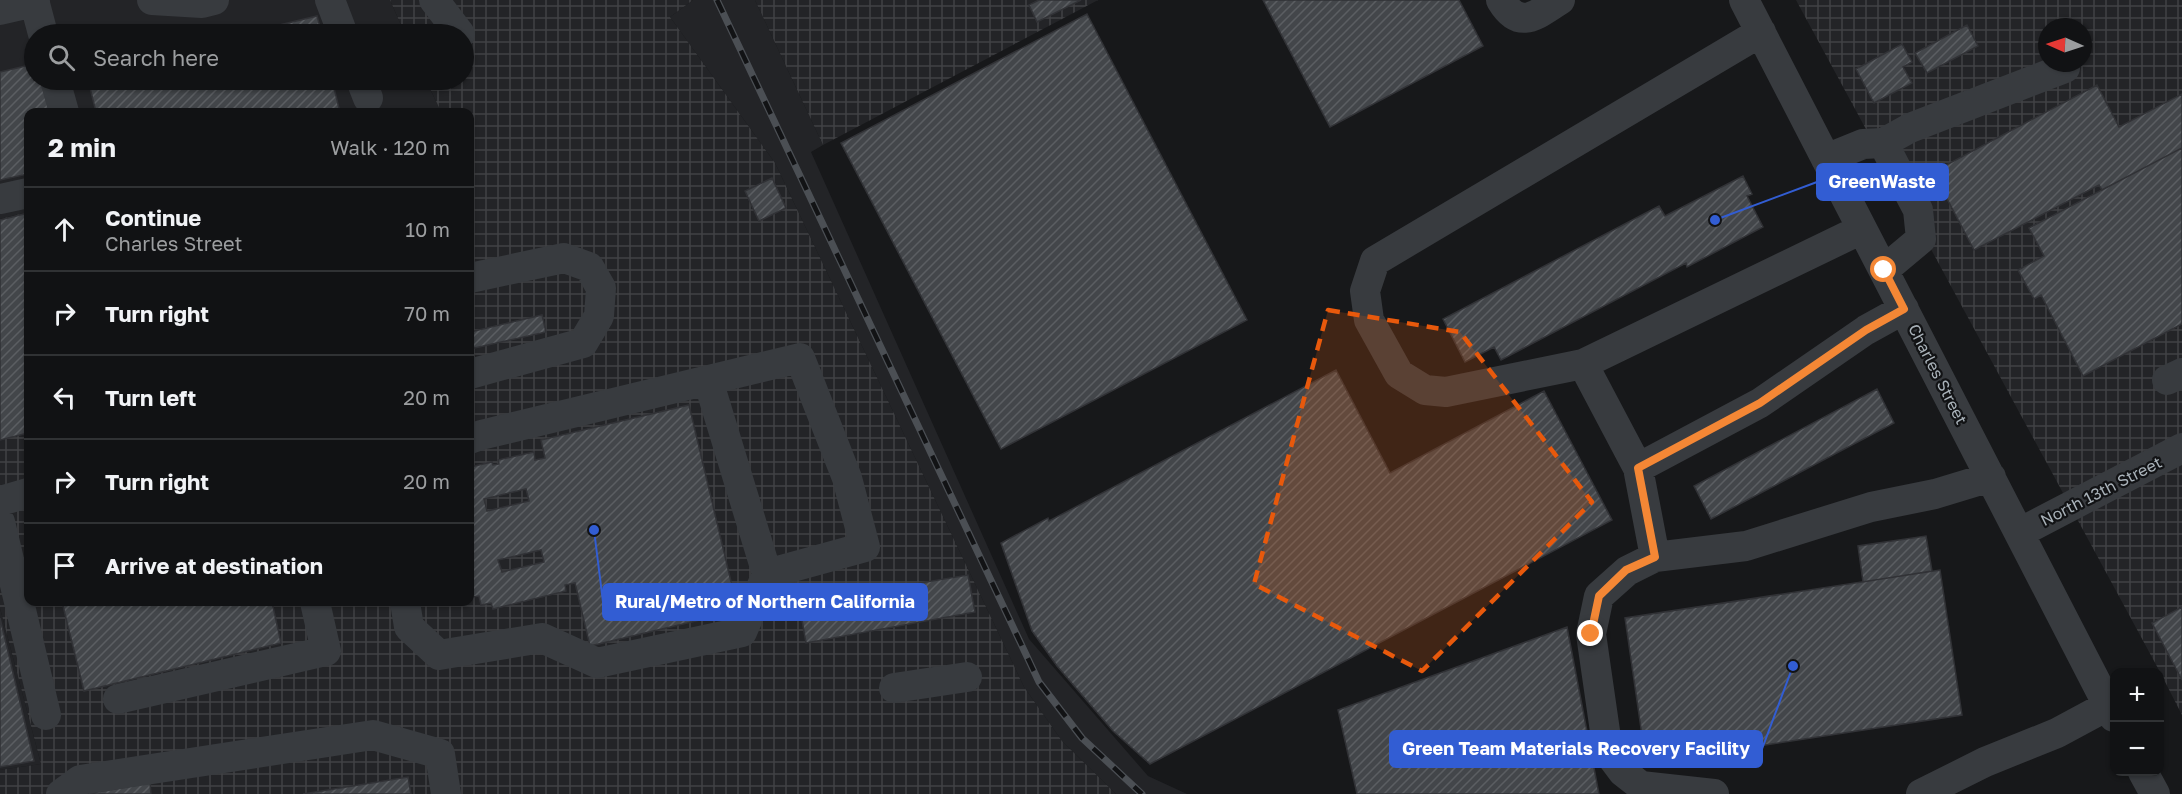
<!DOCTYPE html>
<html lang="en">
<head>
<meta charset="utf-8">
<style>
  :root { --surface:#111214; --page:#1a1b1d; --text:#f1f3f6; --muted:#9c9ea0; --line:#303234 }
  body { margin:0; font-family:"Golos Text",sans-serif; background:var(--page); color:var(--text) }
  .controls { position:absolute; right:18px; bottom:18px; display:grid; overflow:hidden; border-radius:12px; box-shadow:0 2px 4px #0004 }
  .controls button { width:54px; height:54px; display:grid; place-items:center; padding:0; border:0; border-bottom:2px solid var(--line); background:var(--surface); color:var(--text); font:30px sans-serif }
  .compass { position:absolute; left:2038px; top:18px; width:54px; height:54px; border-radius:50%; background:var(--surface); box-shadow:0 2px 4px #0004; rotate:273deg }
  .stop { position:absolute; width:18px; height:18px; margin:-14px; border:4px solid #f48735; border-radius:50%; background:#fff }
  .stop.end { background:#f48735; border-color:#fff; box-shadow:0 2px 6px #0008 }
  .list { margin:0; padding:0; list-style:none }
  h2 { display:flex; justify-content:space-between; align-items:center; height:78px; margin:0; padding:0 24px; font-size:26px }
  h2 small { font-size:20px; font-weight:400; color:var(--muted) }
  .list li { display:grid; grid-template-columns:39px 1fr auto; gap:18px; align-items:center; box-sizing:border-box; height:84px; padding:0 24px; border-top:2px solid var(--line) }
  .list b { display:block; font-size:22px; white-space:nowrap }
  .list p { margin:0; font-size:20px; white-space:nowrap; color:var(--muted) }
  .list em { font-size:20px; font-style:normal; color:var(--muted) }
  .icon { flex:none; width:33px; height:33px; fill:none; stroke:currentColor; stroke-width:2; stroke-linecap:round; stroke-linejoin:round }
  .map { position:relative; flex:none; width:2182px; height:794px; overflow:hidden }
  .search { position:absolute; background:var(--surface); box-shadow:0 2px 4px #0004; left:24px; top:24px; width:450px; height:66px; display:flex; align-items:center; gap:15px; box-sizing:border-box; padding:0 21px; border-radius:33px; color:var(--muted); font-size:22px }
  .panel { position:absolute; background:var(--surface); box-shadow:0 2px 4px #0004; left:24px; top:108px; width:450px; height:498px; border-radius:12px }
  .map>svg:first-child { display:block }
</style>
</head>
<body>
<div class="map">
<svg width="2182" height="794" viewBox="0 0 2182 794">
  <defs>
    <pattern id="industrial-grid" width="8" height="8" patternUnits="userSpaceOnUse" patternTransform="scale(1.5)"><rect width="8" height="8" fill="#232427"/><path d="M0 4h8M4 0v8" fill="none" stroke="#404144"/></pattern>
    <pattern id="building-hatch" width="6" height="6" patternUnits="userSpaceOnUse" patternTransform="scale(1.5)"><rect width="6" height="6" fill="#43464a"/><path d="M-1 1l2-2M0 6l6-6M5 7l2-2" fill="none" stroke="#5b5e62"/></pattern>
  </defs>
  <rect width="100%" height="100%" fill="#17181a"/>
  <path fill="#232427" d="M0 0H390L405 34H34V80H426L441 112H28V212L0 219Z
    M693 0H755L823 145 811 152 1029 639 1148 776 1187 794H1116L1062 741 1024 687 775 163 670 17Z
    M0 608 41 764 0 770Z"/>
  <path fill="url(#industrial-grid)" fill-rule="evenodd" d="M390 0H693L670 17 775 163 1024 687 1062 741 1116 794H0V770L41 764 0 608V219L28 212V602H470V112H441L426 80H464V34H405Z
    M755 0H1098L823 145Z
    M1796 0H2182V715L2160 672ZM2047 27H2083V63H2047Z"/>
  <path fill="url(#building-hatch)" stroke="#313236" stroke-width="1.5" fill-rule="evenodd" d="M1039 0H1081L1037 22 1029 5Z
    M1263 0H1459L1483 46 1330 127Z
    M1087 14 1247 320 1001 449 841 143Z
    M317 16 322 34H242Z
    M1967 25 1978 46 1927 73 1915 53Z
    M1902 44 1912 62 1903 67 1912 83 1874 103 1856 69Z
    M34 64V80H43L51 112H28V174L0 180V72Z
    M88 80H332L340 112H96Z
    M2097 85 2119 127 2182 94V148L2102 190 2099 185 1974 250 1933 172Z
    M2182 148V324L2083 376 2041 295 2034 299 2018 270 2044 256 2029 228Z
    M1743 176 1752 194 1747 196 1763 227 1687 267 1686 263 1501 360 1494 347 1465 362 1443 319 1659 206 1665 216Z
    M772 178 786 208 759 221 745 191Z
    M28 213V433L0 440V220Z
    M542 315 546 332 470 349V332Z
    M1336 370 1390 473 1544 391 1612 520 1150 764 1113 731 1057 666 1032 631 1001 543 1048 518 1049 521Z
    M1877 389 1894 423 1711 519 1694 486Z
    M689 405 738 611 590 646 575 583 565 585 566 591 493 609 491 603 481 605 479 596 473 597 470 582V467L492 462 493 465 499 464 498 460 534 452 535 460 545 458 541 440ZM526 489 529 501 487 511 484 499ZM541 550 544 562 502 572 498 560Z
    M1926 536 1932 571 1863 582 1858 546Z
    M1940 570 1962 715 1646 763 1625 618Z
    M968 575 975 612 806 643 799 603Z
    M62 602H272L281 643 84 691Z
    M2182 607V680L2152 623Z
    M0 618 34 761 0 767Z
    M1567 627 1599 794H1357L1338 710Z
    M408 777 411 794H303Z
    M150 783 151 794H91V793Z"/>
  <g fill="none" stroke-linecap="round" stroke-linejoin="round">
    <path stroke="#383b3f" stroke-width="30" d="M34 0 43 34
      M152 0 202 3 214 0
      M330 0 343 34
      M434 0 460 34
      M1501 0C1520 32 1537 14 1560 0
      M1744 0 2114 717
      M0 10 35 2
      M55 80 64 112
      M361 80 368 98
      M1883 143 1910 128 2065 68
      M1826 159 1863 144 1883 143 1918 210 1921 239 1884 270
      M0 199 28 193
      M470 278 564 258 589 267 601 288 599 316 583 343 470 374
      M1583 364 1446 392 1425 390 1399 374 1369 320 1365 291 1375 261 1761 32
      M2167 380 2182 373
      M470 439 481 435 800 358 847 478 865 547 767 574 708 380
      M1638 468 1760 403 1866 330 1904 309
      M0 501 28 493
      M0 522 46 715
      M2019 533 2182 448
      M1655 557 1746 546 1871 507 1935 494 1991 477
      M405 602 409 627 439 655 542 638 597 663 742 632 767 574
      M894 688 967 677
      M118 699 326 651 315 602
      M2143 772 2155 794
      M61 794 80 780 373 735 440 754 446 794
      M1714 794 1641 786 1623 772 1608 752 1591 634 1599 596 1627 571 1655 557 1638 468 1583 364 1862 229
      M1921 794 1985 762 2057 733 2109 705"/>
    <g stroke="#4b4f54" stroke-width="7">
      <path id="rail" d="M717 0 1039 682 1082 738 1142 794"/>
    </g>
    <use href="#rail" stroke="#121315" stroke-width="4.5" stroke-dasharray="14" stroke-linecap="butt"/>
  </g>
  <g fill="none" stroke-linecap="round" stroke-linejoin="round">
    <path stroke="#f48735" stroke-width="8" d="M1591 634 1599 596 1626 570 1655 557 1638 468 1760 403 1866 330 1904 309 1884 270"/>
  </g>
  <path fill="#e8590c" fill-opacity="0.2" stroke="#e8590c" stroke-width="4.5" stroke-dasharray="12 8" stroke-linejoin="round" d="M1328 310 1460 332 1592 502 1422 671 1254 584Z"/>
  <g text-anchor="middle" stroke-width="4.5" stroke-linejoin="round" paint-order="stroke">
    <g font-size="16" fill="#a9b2b9" stroke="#121315">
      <text transform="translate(1938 374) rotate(63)" y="6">Charles Street</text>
      <text transform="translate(2101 491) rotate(-27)" y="6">North 13th Street</text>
    </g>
  </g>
  <path fill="none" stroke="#325dd3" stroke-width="2" d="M1715 220L1817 182M594 530L603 602M1793 666L1762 749"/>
  <g fill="#325dd3" stroke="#121315" stroke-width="2">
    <circle cx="1715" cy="220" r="6"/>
    <circle cx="594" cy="530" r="6"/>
    <circle cx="1793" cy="666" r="6"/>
  </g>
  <g fill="#325dd3" stroke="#325dd3" stroke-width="2">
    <rect x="1817" y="164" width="131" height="36" rx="6"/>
    <rect x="603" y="584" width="324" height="36" rx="6"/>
    <rect x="1390" y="731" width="372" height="36" rx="6"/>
  </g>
  <g font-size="18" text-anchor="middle" font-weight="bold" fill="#fff">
    <text x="1882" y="188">GreenWaste</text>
    <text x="765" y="608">Rural/Metro of Northern California</text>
    <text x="1576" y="755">Green Team Materials Recovery Facility</text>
  </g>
</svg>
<div class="controls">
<button>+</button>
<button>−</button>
</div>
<svg class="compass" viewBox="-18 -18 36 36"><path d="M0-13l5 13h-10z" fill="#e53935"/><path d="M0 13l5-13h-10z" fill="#9c9ea0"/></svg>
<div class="stop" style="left:1884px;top:270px"></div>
<div class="stop end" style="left:1591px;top:634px"></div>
<div class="search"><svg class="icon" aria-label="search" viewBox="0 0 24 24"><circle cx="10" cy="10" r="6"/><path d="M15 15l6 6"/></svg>Search here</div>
<section class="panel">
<h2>2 min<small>Walk · 120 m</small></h2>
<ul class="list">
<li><svg class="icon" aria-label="ahead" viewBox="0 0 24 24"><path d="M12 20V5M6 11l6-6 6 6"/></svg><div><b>Continue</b><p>Charles Street</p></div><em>10 m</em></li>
<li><svg class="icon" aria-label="right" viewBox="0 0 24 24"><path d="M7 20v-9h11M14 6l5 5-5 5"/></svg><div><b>Turn right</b></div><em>70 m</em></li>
<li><svg class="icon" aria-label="left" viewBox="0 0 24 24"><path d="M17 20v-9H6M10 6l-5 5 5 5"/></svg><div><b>Turn left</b></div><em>20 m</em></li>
<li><svg class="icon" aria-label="right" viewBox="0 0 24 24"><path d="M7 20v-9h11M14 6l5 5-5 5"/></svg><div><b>Turn right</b></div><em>20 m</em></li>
<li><svg class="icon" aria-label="arrive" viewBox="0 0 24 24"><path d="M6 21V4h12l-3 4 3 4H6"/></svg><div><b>Arrive at destination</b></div></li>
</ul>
</section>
</div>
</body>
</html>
